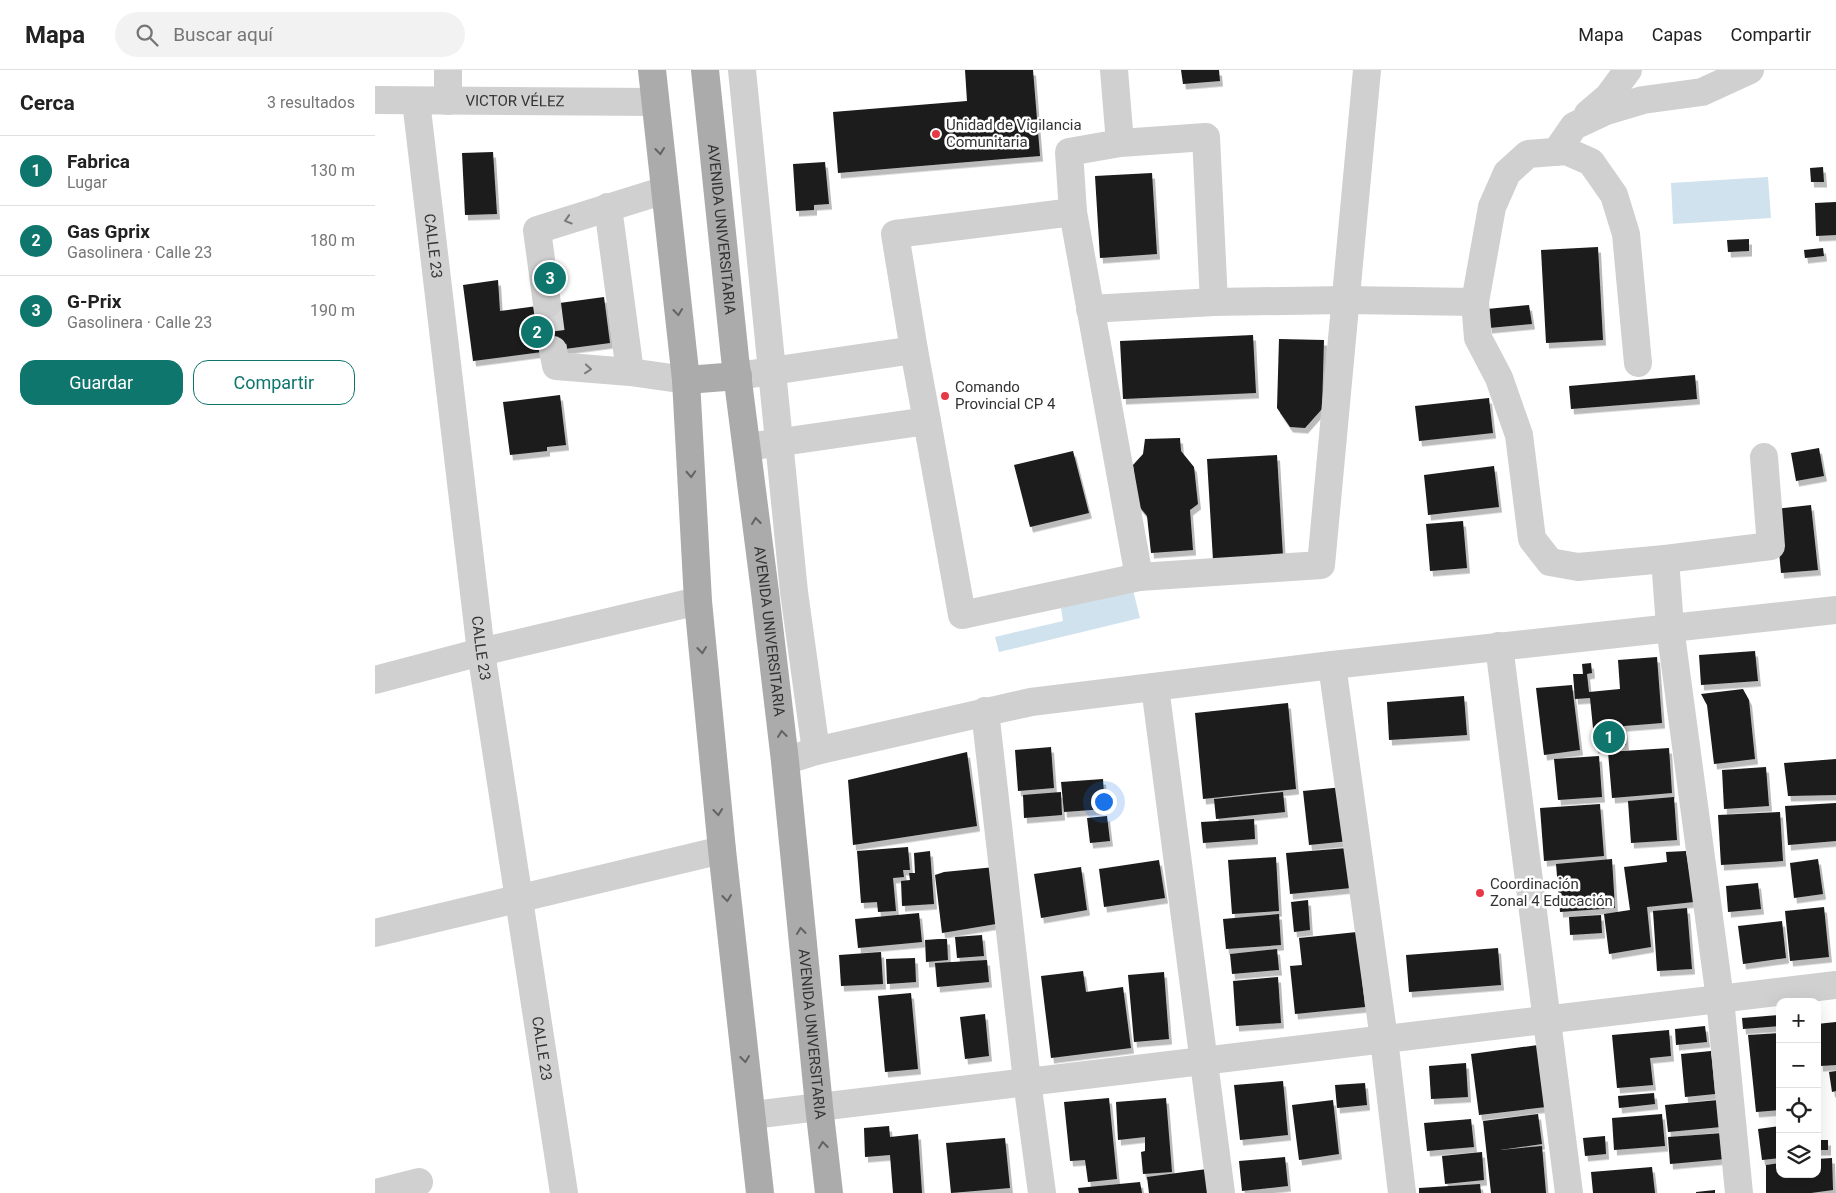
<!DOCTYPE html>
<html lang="es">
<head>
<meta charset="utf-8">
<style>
  :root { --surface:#fff; --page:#f2f2f2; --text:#222; --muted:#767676; --line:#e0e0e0; --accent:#0f766e }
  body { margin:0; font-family:Roboto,sans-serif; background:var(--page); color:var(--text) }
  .controls { position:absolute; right:15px; bottom:15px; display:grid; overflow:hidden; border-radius:10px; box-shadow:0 5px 20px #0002 }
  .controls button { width:45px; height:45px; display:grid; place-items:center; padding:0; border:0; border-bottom:1px solid var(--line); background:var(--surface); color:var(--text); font:25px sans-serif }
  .you { position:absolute; left:728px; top:731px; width:18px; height:18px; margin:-12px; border:4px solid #fff; border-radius:50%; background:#1a73e8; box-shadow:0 0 0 8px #1a73e833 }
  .badge { display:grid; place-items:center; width:32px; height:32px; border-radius:50%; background:var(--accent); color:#fff; font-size:16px; font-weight:700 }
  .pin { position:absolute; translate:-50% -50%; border:2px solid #fff; box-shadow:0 1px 5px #0006 }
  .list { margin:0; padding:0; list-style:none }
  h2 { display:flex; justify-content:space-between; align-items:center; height:65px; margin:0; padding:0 20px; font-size:21px }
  h2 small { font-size:16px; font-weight:400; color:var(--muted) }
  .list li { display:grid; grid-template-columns:32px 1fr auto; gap:15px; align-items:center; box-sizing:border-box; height:70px; padding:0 20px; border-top:1px solid var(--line) }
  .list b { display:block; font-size:19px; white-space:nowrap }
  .list p { margin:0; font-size:16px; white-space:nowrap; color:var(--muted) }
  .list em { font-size:16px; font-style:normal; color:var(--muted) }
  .actions { display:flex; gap:10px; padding:15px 20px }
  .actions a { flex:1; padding:11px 0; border:1px solid var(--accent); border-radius:15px; text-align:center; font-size:18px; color:var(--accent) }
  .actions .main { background:var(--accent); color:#fff }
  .icon { flex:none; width:28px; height:28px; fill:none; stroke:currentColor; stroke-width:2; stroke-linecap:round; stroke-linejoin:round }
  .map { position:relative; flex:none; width:1461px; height:1123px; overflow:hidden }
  header { display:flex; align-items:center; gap:30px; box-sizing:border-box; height:70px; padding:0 25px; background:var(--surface); border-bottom:1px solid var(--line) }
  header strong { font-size:24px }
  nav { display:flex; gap:28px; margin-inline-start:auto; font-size:18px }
  .search { width:350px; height:45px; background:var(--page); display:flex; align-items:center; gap:12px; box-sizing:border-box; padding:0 18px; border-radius:28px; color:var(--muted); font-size:19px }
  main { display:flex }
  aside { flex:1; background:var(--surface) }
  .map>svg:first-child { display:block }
</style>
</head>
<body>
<header>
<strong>Mapa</strong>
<div class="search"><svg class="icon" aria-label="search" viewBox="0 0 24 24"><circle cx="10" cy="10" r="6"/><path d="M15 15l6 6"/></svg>Buscar aquí</div>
<nav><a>Mapa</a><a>Capas</a><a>Compartir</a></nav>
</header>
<main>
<aside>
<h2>Cerca<small>3 resultados</small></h2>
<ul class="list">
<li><span class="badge">1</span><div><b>Fabrica</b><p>Lugar</p></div><em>130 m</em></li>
<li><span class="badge">2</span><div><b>Gas Gprix</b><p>Gasolinera · Calle 23</p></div><em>180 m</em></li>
<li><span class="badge">3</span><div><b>G-Prix</b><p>Gasolinera · Calle 23</p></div><em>190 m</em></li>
</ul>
<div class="actions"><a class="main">Guardar</a><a>Compartir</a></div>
</aside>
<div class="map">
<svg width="1461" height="1123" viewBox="0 0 1461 1123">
  <defs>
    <filter id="shadow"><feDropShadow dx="3" dy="5.5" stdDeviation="0" flood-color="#0004"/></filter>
  </defs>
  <rect width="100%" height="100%" fill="#fff"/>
  <path fill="#cfe2ee" d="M1393 107 1396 148 1298 154 1296 113Z
    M758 520 765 548 624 582 620 567 688 551 686 538Z"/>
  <path fill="#1a1a1a" filter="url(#shadow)" d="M590 0H658L665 86 463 103 458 42 592 31Z
    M806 0H844L845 11 808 14Z
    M118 82 122 144 90 145 87 83Z
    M450 92 454 134 439 135V140L421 141 418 94Z
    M1448 97 1449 112H1436L1435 98Z
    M777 103 782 184 725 188 720 106Z
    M1461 132V165L1441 166 1440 133Z
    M1374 169V181L1353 182 1352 170Z
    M1223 177 1228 270 1171 273 1166 180Z
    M1448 178 1449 186 1430 188 1429 180Z
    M123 210 125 241 229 227 235 273 98 291 88 215Z
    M1154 235 1157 254 1114 258 1112 239Z
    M878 265 881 323 748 329 745 271Z
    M904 269 949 270 947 339 930 358 915 357 902 338Z
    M1320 305 1322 329 1196 339 1194 316Z
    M185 325 191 375 172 377V381L135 385 128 332Z
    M1114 328 1118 363 1044 371 1040 336Z
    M805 368 806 381 819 397 823 434 815 440 818 480 776 483 772 446 763 435 758 395 768 384 770 369Z
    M1444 378 1449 406 1421 411 1416 383Z
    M698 381 714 443 655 457 639 395Z
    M902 385 909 503 839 507 832 389Z
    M1119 396 1124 437 1053 445 1049 405Z
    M1436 435 1443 500 1406 503 1400 439Z
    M1088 451 1092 498 1055 501 1051 454Z
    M1380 581 1383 611 1326 615 1324 585Z
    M1282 587 1287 653 1249 656 1251 675 1220 678 1215 628 1200 629 1198 604H1208L1207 594 1216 593 1217 603 1212 604 1214 622 1245 619 1243 590Z
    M1197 615 1205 680 1169 685 1161 618Z
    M1368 619 1374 630 1380 689 1339 694 1332 635 1326 624Z
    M1089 626 1092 665 1014 670 1012 632Z
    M913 633 921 719 828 729 820 643Z
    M676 677 679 718 643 721 640 680Z
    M1294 678 1297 723 1237 728 1233 682Z
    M592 682 602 756 478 775 473 710Z
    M1224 686 1227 727 1183 730 1179 689Z
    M1461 689V725L1413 726 1409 693Z
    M1391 697 1394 736 1349 739 1347 700Z
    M728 709 730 739 689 742 686 712Z
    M968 717 974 771 934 775 928 721Z
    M686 722 687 745 649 748 648 725Z
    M908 722 910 742 841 749 839 729Z
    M1299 727 1302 770 1256 773 1253 731Z
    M1461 733V771L1413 775 1410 736Z
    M1225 734 1229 786 1169 791 1165 738Z
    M1405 742 1408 791 1346 795 1343 745Z
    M732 746 735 771 715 773 712 748Z
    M879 749 880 769 828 773 826 752Z
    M533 777 535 800H528L529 807 518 808 521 841 503 842 502 832 486 833 482 781Z
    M972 778 976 818 915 824 911 783Z
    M555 781 559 834 527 836 526 811 535 810 534 803H540L539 783Z
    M1311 781 1319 832 1272 837 1276 877 1234 884 1229 844 1255 840 1249 797 1292 792 1291 782Z
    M901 787 904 841 857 844 853 790Z
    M1237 789 1240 838 1185 842 1181 794Z
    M1443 789 1448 824 1419 828 1415 793Z
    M784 790 790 828 729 837 724 799Z
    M620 797 627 853 567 863 560 805 569 802Z
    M706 797 712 840 666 848 659 804Z
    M1383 813 1386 839 1353 842 1351 816Z
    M933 830 935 860 919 862 916 832Z
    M1449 837 1454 887 1415 891 1410 841Z
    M1312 838 1317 899 1282 901 1278 841Z
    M544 843 547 872 483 878 480 849Z
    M904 844 906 875 851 879 848 849Z
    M1226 845 1227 863 1195 865 1194 847Z
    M1407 851 1411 888 1368 894 1363 856Z
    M982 862 990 937 920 944 915 896 927 895 924 868Z
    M607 865 609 886 582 888 580 867Z
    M564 869H572L573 890 551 892 550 870Z
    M1123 878 1126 915 1034 922 1031 885Z
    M902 879 904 900 857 904 855 884Z
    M506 882 508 914 466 916 464 885Z
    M540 888 541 912 512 914 511 889Z
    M612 890 614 912 562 917 560 893Z
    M708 901 711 922 748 917 756 978 676 988 666 906Z
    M789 902 794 969 759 972 753 905Z
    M903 907 906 953 861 956 858 911Z
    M536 923 543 999 510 1002 503 926Z
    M610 944 614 986 590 989 585 947Z
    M1404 945 1405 956 1368 959 1367 948Z
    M1461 952V995L1445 996 1442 954Z
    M1330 956 1332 972 1301 975 1300 959Z
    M1294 960 1296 986 1275 988 1278 1015 1242 1018 1237 965Z
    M1405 963V1040L1381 1042 1373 965Z
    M1163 975 1171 1037 1104 1045 1096 984Z
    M1336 981 1340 1024 1310 1027 1306 984Z
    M1091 993 1093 1027 1056 1029 1054 996Z
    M1461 1001V1021L1457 1022 1454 1002Z
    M908 1011 913 1065 865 1070 859 1015Z
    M990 1013 992 1035 962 1038 960 1015Z
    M1279 1023 1280 1034 1244 1038 1243 1026Z
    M734 1028 742 1109 713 1112 710 1090 695 1091 689 1032Z
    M791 1028 797 1102 768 1104 766 1082 770 1081V1067L743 1070 741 1032Z
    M958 1030 964 1084 924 1090 917 1035Z
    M1343 1030 1346 1057 1293 1062 1290 1035Z
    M1163 1044 1167 1074 1125 1080 1167 1076 1171 1123H1116L1108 1051Z
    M1287 1044 1290 1076 1239 1080 1237 1048Z
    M1096 1049 1099 1077 1052 1081 1049 1053Z
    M514 1056 515 1067 543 1064 547 1123H518L515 1085 490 1087 489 1058Z
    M1405 1056V1088L1387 1090 1383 1059Z
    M1348 1063 1350 1089 1295 1094 1293 1067Z
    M1230 1066 1231 1084 1210 1086 1208 1068Z
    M630 1068 635 1118 576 1123 571 1073Z
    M1442 1070H1453V1080H1442Z
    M1107 1082 1109 1110 1070 1114 1067 1086Z
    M910 1087 913 1116 867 1121 864 1091Z
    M1457 1088 1458 1120 1436 1123H1391V1095L1405 1093V1104H1442V1089Z
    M1277 1097 1280 1123H1218L1216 1102Z
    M832 1099 835 1123H774L772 1107Z
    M765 1112 767 1123H704L703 1118Z
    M1105 1114 1106 1123H1044V1118Z
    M1340 1120V1123H1321V1122Z"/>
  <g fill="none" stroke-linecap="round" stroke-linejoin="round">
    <path stroke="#d6d6d6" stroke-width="28" stroke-dasharray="28 14" stroke-linecap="butt" d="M172 234 178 280"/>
    <g stroke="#d0d0d0" stroke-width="28">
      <path d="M73 0V31"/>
      <path d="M367 0 419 522 441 681"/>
      <path id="s1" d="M0 30 280 32"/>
      <path id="s2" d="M41 31 106 582 189 1123"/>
      <path d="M1213 44 1233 27 1253 0"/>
      <path d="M745 73 831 67 839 232"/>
      <path d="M1181 82 1199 56 1231 41 1268 30 1327 22 1375 0"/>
      <path d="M233 137 255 302"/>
      <path d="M698 142 694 82 745 73 739 0"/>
      <path d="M971 230 1100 232"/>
      <path d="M172 234 162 160 290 120"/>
      <path d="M715 239 839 232 971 230V224"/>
      <path d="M178 280 181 296 255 302 311 310"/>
      <path d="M539 280 552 351"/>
      <path d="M1263 293 1251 164 1239 125 1216 92 1191 81 1153 84 1132 103 1117 137 1100 232 1103 268 1124 308 1144 365 1157 469 1175 492 1203 497 1290 489 1396 476 1389 387"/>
      <path d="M363 306 539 280 520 164 698 142 764 507"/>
      <path d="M372 377 552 351 587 545 764 507 946 495 992 0"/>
      <path d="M1290 489 1295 557 1345 929 1364 1123"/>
      <path d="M1124 576 1194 1123"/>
      <path d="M957 595 1009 969 1027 1123"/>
      <path d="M0 610 106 582 323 531"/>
      <path d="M780 617 846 1123"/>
      <path d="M610 641 652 1011 667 1123"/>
      <path d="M410 691 441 681 656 632 957 595 1461 540"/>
      <path d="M0 863 347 780"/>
      <path d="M377 1045 1461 915"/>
      <path d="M1 1123 44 1112"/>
    </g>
    <g stroke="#ababab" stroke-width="28">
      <path d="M277 0 311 310 323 531 347 780 385 1123"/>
      <path id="s3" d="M330 0 360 288 390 522 410 691 444 1036 454 1123"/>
      <path d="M311 310 363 306"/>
    </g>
  </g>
  <defs><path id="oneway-chevron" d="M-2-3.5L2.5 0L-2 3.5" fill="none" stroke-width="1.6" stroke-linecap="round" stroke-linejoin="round" transform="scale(1.25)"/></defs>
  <g stroke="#636363">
    <use href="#oneway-chevron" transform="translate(285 81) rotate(84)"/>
    <use href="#oneway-chevron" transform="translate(303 242) rotate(84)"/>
    <use href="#oneway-chevron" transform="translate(316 404) rotate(87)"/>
    <use href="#oneway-chevron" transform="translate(381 451) rotate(-97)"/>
    <use href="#oneway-chevron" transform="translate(327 580) rotate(84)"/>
    <use href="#oneway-chevron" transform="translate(407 664) rotate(-97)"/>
    <use href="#oneway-chevron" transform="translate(343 742) rotate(84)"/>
    <use href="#oneway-chevron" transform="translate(352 828) rotate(83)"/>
    <use href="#oneway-chevron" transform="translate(426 861) rotate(-96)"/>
    <use href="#oneway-chevron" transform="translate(370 989) rotate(83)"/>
    <use href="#oneway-chevron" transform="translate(448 1075) rotate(-97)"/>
  </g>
  <g stroke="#7a7a7a">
    <use href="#oneway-chevron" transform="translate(193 150) rotate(163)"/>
    <use href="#oneway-chevron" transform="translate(213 299) rotate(5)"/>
  </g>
  <g fill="#e63946" stroke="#fff" stroke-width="2">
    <circle cx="561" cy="64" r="5"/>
    <circle cx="570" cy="326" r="5"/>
    <circle cx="1105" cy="823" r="5"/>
  </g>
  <g text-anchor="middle" stroke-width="5" stroke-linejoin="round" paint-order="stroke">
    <g font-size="15" fill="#333" stroke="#fff">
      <text dy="5" stroke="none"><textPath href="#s1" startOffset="140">VICTOR VÉLEZ</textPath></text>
      <text dy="5" stroke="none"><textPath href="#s3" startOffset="160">AVENIDA UNIVERSITARIA</textPath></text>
      <text dy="5" stroke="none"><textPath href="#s2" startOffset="146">CALLE 23</textPath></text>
      <text dy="5" stroke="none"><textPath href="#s3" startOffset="565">AVENIDA UNIVERSITARIA</textPath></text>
      <text dy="5" stroke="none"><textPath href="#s2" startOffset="551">CALLE 23</textPath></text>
      <text dy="5" stroke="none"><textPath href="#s3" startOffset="970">AVENIDA UNIVERSITARIA</textPath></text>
      <text dy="5" stroke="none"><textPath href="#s2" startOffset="956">CALLE 23</textPath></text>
    </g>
    <g font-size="15" fill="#333" stroke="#fff" text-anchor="start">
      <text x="571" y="60">Unidad de Vigilancia<tspan x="571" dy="17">Comunitaria</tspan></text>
      <text x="580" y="322">Comando<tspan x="580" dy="17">Provincial CP 4</tspan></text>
      <text x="1115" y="819">Coordinación<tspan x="1115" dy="17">Zonal 4 Educación</tspan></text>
    </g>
  </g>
</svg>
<div class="controls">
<button>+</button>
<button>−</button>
<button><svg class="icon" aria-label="locate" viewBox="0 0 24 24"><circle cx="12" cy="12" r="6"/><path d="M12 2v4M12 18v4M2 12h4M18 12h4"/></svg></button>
<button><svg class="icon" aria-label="layers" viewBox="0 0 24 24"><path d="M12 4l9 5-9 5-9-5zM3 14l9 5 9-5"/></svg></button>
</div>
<div class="you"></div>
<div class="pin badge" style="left:1234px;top:667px">1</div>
<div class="pin badge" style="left:162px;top:262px">2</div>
<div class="pin badge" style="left:175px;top:208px">3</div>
</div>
</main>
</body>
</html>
